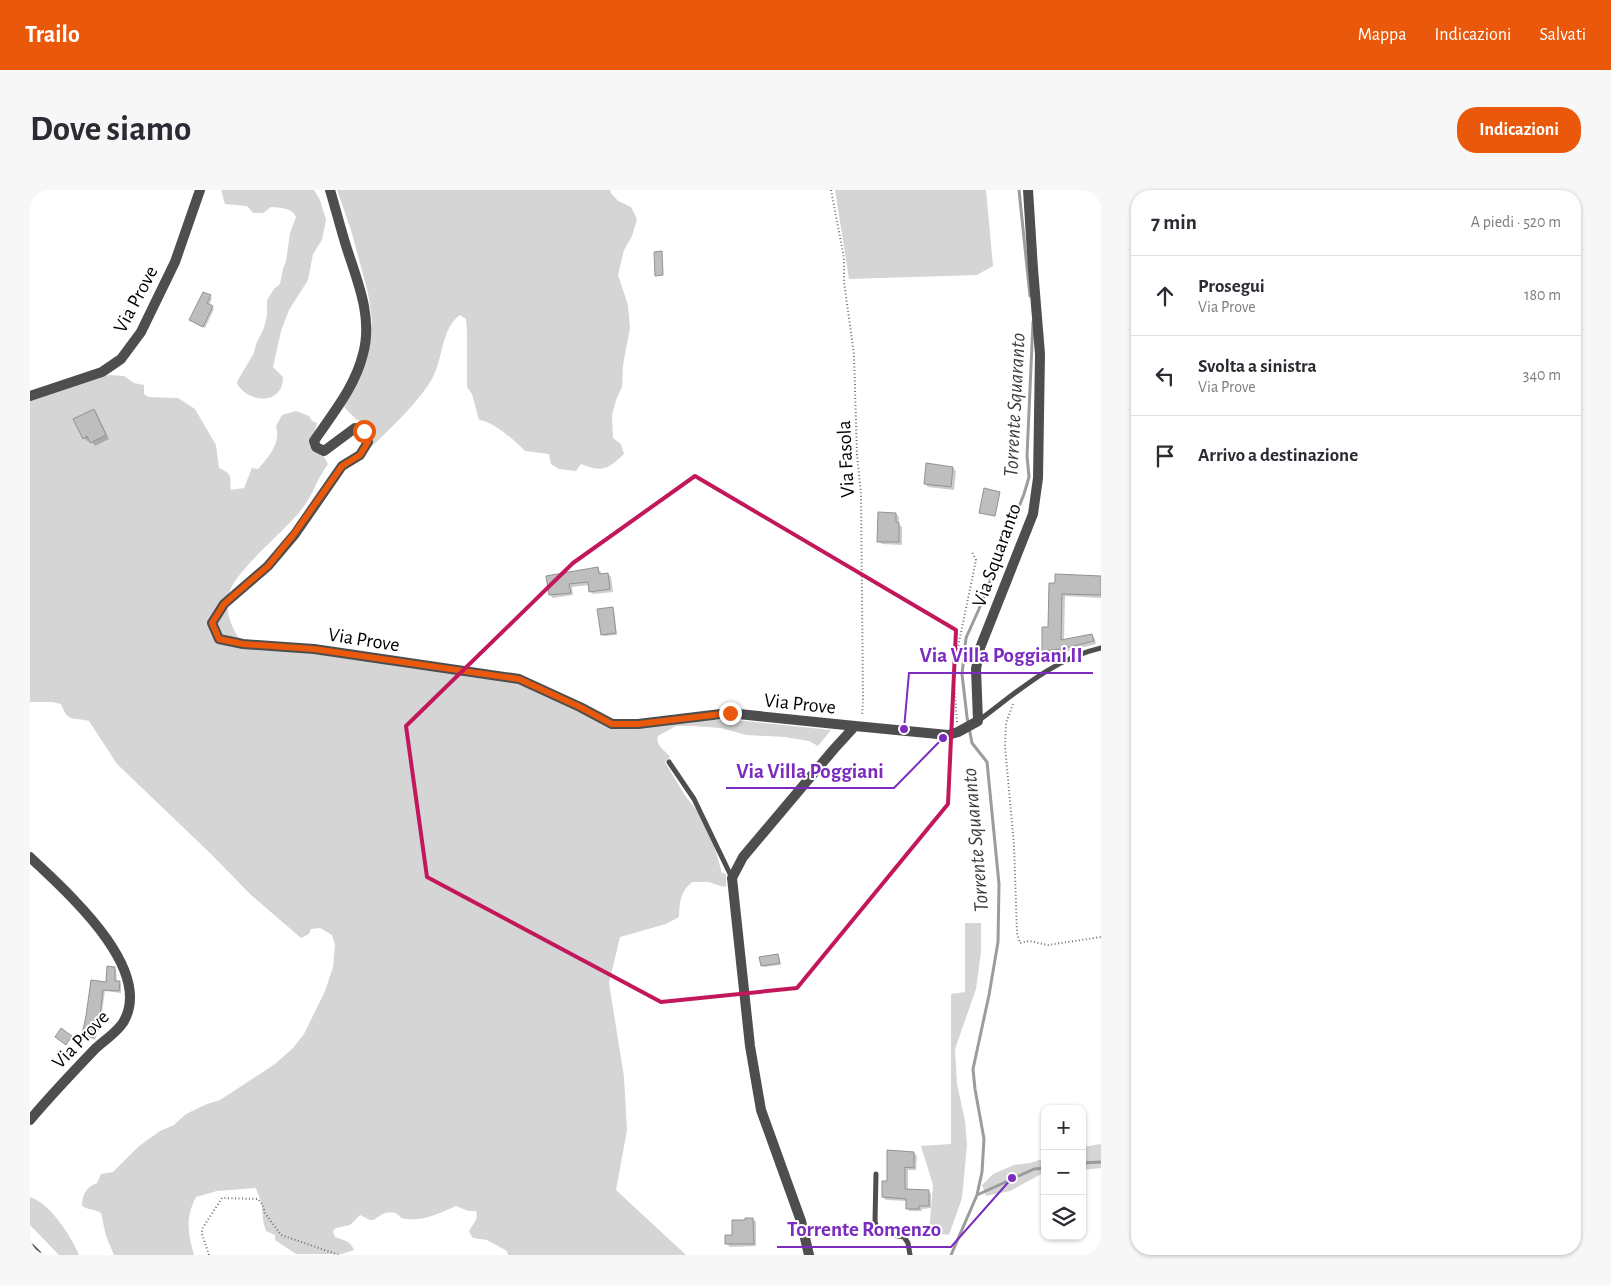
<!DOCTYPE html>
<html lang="it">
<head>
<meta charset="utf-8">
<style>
  :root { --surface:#fff; --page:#f7f7f7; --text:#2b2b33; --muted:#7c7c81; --line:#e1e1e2; --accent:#ea580c }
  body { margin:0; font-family:"Alegreya Sans",sans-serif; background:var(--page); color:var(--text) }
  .controls { position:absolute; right:15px; bottom:15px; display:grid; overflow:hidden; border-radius:10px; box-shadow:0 1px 4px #0004 }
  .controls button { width:45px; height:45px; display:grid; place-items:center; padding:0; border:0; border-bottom:1px solid var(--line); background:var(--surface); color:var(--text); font:25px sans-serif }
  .stop { position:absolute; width:15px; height:15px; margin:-11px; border:4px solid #ea580c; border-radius:50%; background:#fff }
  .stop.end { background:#ea580c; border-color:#fff; box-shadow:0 1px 5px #0008 }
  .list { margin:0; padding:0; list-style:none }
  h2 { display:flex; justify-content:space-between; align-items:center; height:65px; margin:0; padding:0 20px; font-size:21px }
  h2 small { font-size:16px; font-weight:400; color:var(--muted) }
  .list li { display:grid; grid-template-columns:32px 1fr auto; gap:15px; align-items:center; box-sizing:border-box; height:80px; padding:0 20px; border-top:1px solid var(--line) }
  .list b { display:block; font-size:19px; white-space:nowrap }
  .list p { margin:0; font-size:16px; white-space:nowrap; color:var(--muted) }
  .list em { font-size:16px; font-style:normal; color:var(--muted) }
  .icon { flex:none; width:28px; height:28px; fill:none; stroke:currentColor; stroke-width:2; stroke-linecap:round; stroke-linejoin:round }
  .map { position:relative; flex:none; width:1071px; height:1065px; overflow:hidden; border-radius:20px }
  header { display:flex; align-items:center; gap:30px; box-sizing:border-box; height:70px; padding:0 25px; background:var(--accent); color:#fff }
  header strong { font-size:24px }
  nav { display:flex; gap:28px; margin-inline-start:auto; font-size:18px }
  .intro { display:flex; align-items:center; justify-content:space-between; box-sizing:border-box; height:120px; padding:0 30px }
  h1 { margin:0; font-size:35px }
  .button { padding:12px 22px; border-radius:20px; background:var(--accent); color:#fff; font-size:18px; font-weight:700 }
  main { display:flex; gap:30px; padding:0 30px }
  aside { flex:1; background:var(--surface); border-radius:20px; box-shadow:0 1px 4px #0004 }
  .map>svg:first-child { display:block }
</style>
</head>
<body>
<header>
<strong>Trailo</strong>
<nav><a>Mappa</a><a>Indicazioni</a><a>Salvati</a></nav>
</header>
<div class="intro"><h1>Dove siamo</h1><a class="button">Indicazioni</a></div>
<main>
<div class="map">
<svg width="1071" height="1065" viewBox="0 0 1071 1065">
  <rect width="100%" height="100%" fill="#fff"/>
  <path fill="#d5d5d5" d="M191 0H284L290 10 296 30 292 50 283 64 278 90 259 120 251 141 243 177 253 187C253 215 220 214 207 194L208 190 224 163 226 154 234 138 237 125V110L244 99 250 94 253 79 256 71 260 43 266 27C261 17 251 18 241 17L233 23H223L217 16 195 14Z
    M307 0H581L580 2 588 11 601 17 607 29 602 46 594 60 588 85 598 115 600 138 593 175 592 197 586 210 582 225 583 248 591 254 594 264C578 279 572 283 551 274L546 281 529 279 521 274 519 264 495 261C487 252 461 230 449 230L442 204 437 197V143L436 129 430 125C412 138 413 166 404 185 393 208 359 240 340 258L344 247 342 238 338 233 327 230 314 217 328 191 339 154 342 130 338 103 321 40Z
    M805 0H956L963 76 947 85 819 89Z
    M79 185 94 186 104 193 114 195V204L118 207 148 208 165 219 186 255 189 278C204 284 199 287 201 300L214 298 222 278 228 279C239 266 251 254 246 236L252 225 266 221 279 226 282 231 287 233 283 247 298 274C287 288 283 306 271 320 255 341 205 381 199 403 194 419 201 437 210 450L496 489 514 495 585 536 681 530 716 531 801 540 788 556 779 551 754 547 716 545 691 538 663 536H646L628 546C625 556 635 560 640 567L635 572 654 604 668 622 682 648 692 683 696 684V697L690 696 679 692H662C650 702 650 712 649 727L636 734 590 747 579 793 594 887 597 940 586 1000 656 1065H478L477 1061 457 1050 443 1048 439 1042C442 1034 449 1030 446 1021H438L426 1016C408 1024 391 1033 371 1028 364 1018 352 1023 344 1030H340L330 1025 320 1035 306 1038 303 1041 305 1047C314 1051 320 1050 324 1060L312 1064H266L245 1050V1045L236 1041C232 1031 233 1023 231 1013 231 1008 227 1003 226 998L187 1001 166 1007C155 1028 158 1043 164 1065H84L76 1046 71 1023C65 1019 58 1020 52 1016 52 1005 56 997 67 993L71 984 83 982 109 956 130 941 144 935 156 924 177 914 190 910 245 874 263 858 274 844 295 801 303 777 305 755 302 745 290 738 281 739 279 744 271 748 221 705 181 664 87 574 59 531C43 527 38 533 31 514L22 512H0V211Z
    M935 733H951V762L946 799 925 859 927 894 935 931 937 955 932 1008 919 1045 899 1042 903 995 891 956 921 954V804L935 802Z
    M1071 954V978L1052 980V957Z
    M1015 968V982L980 1001 956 1006 952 995 963 984 984 975 1000 973Z
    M0 1007C20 1013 41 1046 49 1065H29L0 1035Z"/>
  <path fill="#0003" d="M173 103 182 108 179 116 184 119 175 138 161 130Z
    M64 221 67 224 79 249 65 256 60 250 57 251 54 248Z
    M923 278 926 281 924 300 898 297 895 293Z
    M866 324 869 327V334L872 337V355L852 354 848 351Z
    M568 379 571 382V385L578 384 581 387 583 402 563 404 560 401V395L542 397 543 405 523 408 520 405 518 387Z
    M1071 387V408L1035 406 1034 451 1062 446 1065 449 1066 454 1035 462 1016 464 1013 460 1019 438 1020 394Z
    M582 419 584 421 587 445 574 446 572 444Z
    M748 765 751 775 734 777 732 775Z
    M84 778 86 780 87 792 91 794V803L75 801 70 837 65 850 53 844 62 792 77 794Z
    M884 963 887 966 886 980H878V1000L898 1001 901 1004V1018L892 1019V1021H880L877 1018V1011L856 1010 853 1007 858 993Z
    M723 1029 726 1032V1056L700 1057 697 1054Z"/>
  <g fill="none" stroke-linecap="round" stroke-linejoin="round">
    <path stroke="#9c9c9c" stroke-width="3" d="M989 0 1000 106
      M1052 973 1071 972
      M947 1005 1004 979 1015 978
      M921 1065 947 1005 952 982 954 949 945 899 943 879 959 805 968 752 969 694 957 572 942 553 937 527 932 484 936 448 949 419 994 304 999 287 997 266 1003 132"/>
  </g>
  <path fill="#bebebe" stroke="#929292" d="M632 61 633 85 625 86 624 62Z
    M173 102 181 105 177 113 183 116 173 137 159 130Z
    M64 219 76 245 60 253 57 246 53 249 43 229Z
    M896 273 923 277 921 297 894 294Z
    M954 298 970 302 965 326 949 323Z
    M848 322 866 323V332L869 333V352H847Z
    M568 377 569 384 578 383 580 399 559 402 558 392 539 394 541 403 519 405 516 386Z
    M1025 384 1071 386V405L1032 404 1031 450 1062 444 1064 451 1031 459 1012 461V437H1018L1019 393H1025Z
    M583 417 586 443 571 445 567 419Z
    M748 764 750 773 731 776 729 767Z
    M77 776 85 777V791H90L89 801 73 800 69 834 63 848 52 844 56 826 61 790 76 792Z
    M31 838 42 846 36 855 25 847Z
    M857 960 884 962V978L875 977V999L899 1000V1016H889V1019H876V1009L852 1007V991H857Z
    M715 1028H723L724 1054H695V1045H702V1030H715Z"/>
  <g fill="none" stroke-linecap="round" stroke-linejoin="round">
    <path stroke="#707070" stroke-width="2" stroke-dasharray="1 2.5" stroke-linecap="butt" d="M801 0 814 68V92L824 164 827 265 831 303 833 511 832 526
      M983 514 976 533 975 556 984 655 987 743 990 753 999 751 1018 755 1071 747
      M927 532 923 481 946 370 942 362
      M179 1065 172 1044V1039L192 1008 228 1009 233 1015 235 1023 251 1045 309 1065"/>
    <path stroke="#4e4e4e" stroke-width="5" d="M948 531C987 502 1023 469 1071 458
      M639 572 664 609 702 688
      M846 984 845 1031 847 1039 852 1043 874 1047 878 1053 880 1065"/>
    <path stroke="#4e4e4e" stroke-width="10" d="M300 0C306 20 311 40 317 59 328 93 343 128 333 164 325 197 303 223 284 251L286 257 294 261 325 238 334 241 338 252 330 265 312 276 265 344 238 376 194 414 182 433 189 449 213 454 284 459 489 489 550 517 582 534H608L699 523 825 536
      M0 206 72 182 91 169 111 142 145 72 170 0
      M0 667C34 700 124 777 94 831 89 841 72 852 64 860 42 883 20 906 0 930
      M0 1058 7 1065
      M779 1065 771 1031 731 920 720 856 702 688 713 667 804 559 825 536 918 545 928 542 948 531 946 479 950 458 1003 324 1008 288 1010 164 1003 79 998 0"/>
  </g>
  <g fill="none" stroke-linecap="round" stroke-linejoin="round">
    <path stroke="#ea580c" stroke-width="6" d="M334 241 338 252 330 265 312 276 264 344 238 376 194 414 182 433 189 449 213 454 284 459 489 489 550 517 582 534H608L700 523"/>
  </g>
  <path fill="none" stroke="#c2185b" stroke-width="4" stroke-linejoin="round" d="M665 286 926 440 918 614 767 798 631 812 397 687 376 536 543 373Z"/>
  <g text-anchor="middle" stroke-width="4" stroke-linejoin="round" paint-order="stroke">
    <g font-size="20" fill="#000" stroke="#fff">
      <text transform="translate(105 109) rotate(-62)" y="7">Via Prove</text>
      <text transform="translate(815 269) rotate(-93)" y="7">Via Fasola</text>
      <text transform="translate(966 365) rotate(-70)" y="7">Via Squaranto</text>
      <text transform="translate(334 449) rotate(9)" y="7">Via Prove</text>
      <text transform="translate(770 513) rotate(6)" y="7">Via Prove</text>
      <text transform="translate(50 849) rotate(-46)" y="7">Via Prove</text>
    </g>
    <g font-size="21" font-style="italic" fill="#3d3d3d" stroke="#fff">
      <text transform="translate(984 215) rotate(-87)" y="7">Torrente Squaranto</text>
      <text transform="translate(945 650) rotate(-95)" y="7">Torrente Squaranto</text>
    </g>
  </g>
  <path fill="none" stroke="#7b2cbf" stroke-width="2" d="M874 539L879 483H1063M913 548L864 598H696M982 988L921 1057H747"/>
  <g fill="#7b2cbf" stroke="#fff" stroke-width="2">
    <circle cx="874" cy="539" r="5"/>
    <circle cx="913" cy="548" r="5"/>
    <circle cx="982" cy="988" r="5"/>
  </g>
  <g font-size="21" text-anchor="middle" font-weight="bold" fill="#7b2cbf" stroke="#fff" stroke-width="4" stroke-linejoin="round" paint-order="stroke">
    <text x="971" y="472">Via Villa Poggiani II</text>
    <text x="780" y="588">Via Villa Poggiani</text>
    <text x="834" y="1046">Torrente Romenzo</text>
  </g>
</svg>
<div class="controls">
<button>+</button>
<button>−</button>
<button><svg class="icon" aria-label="layers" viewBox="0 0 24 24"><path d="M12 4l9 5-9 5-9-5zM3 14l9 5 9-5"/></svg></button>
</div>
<div class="stop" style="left:334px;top:241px"></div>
<div class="stop end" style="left:700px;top:523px"></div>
</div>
<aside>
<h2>7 min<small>A piedi · 520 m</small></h2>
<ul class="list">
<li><svg class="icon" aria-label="ahead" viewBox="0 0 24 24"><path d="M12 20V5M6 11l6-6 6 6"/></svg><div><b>Prosegui</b><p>Via Prove</p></div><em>180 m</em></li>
<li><svg class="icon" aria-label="left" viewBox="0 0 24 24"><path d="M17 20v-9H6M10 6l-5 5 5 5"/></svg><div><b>Svolta a sinistra</b><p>Via Prove</p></div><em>340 m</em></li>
<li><svg class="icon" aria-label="arrive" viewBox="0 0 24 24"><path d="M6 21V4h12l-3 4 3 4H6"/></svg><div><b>Arrivo a destinazione</b></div></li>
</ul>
</aside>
</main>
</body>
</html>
